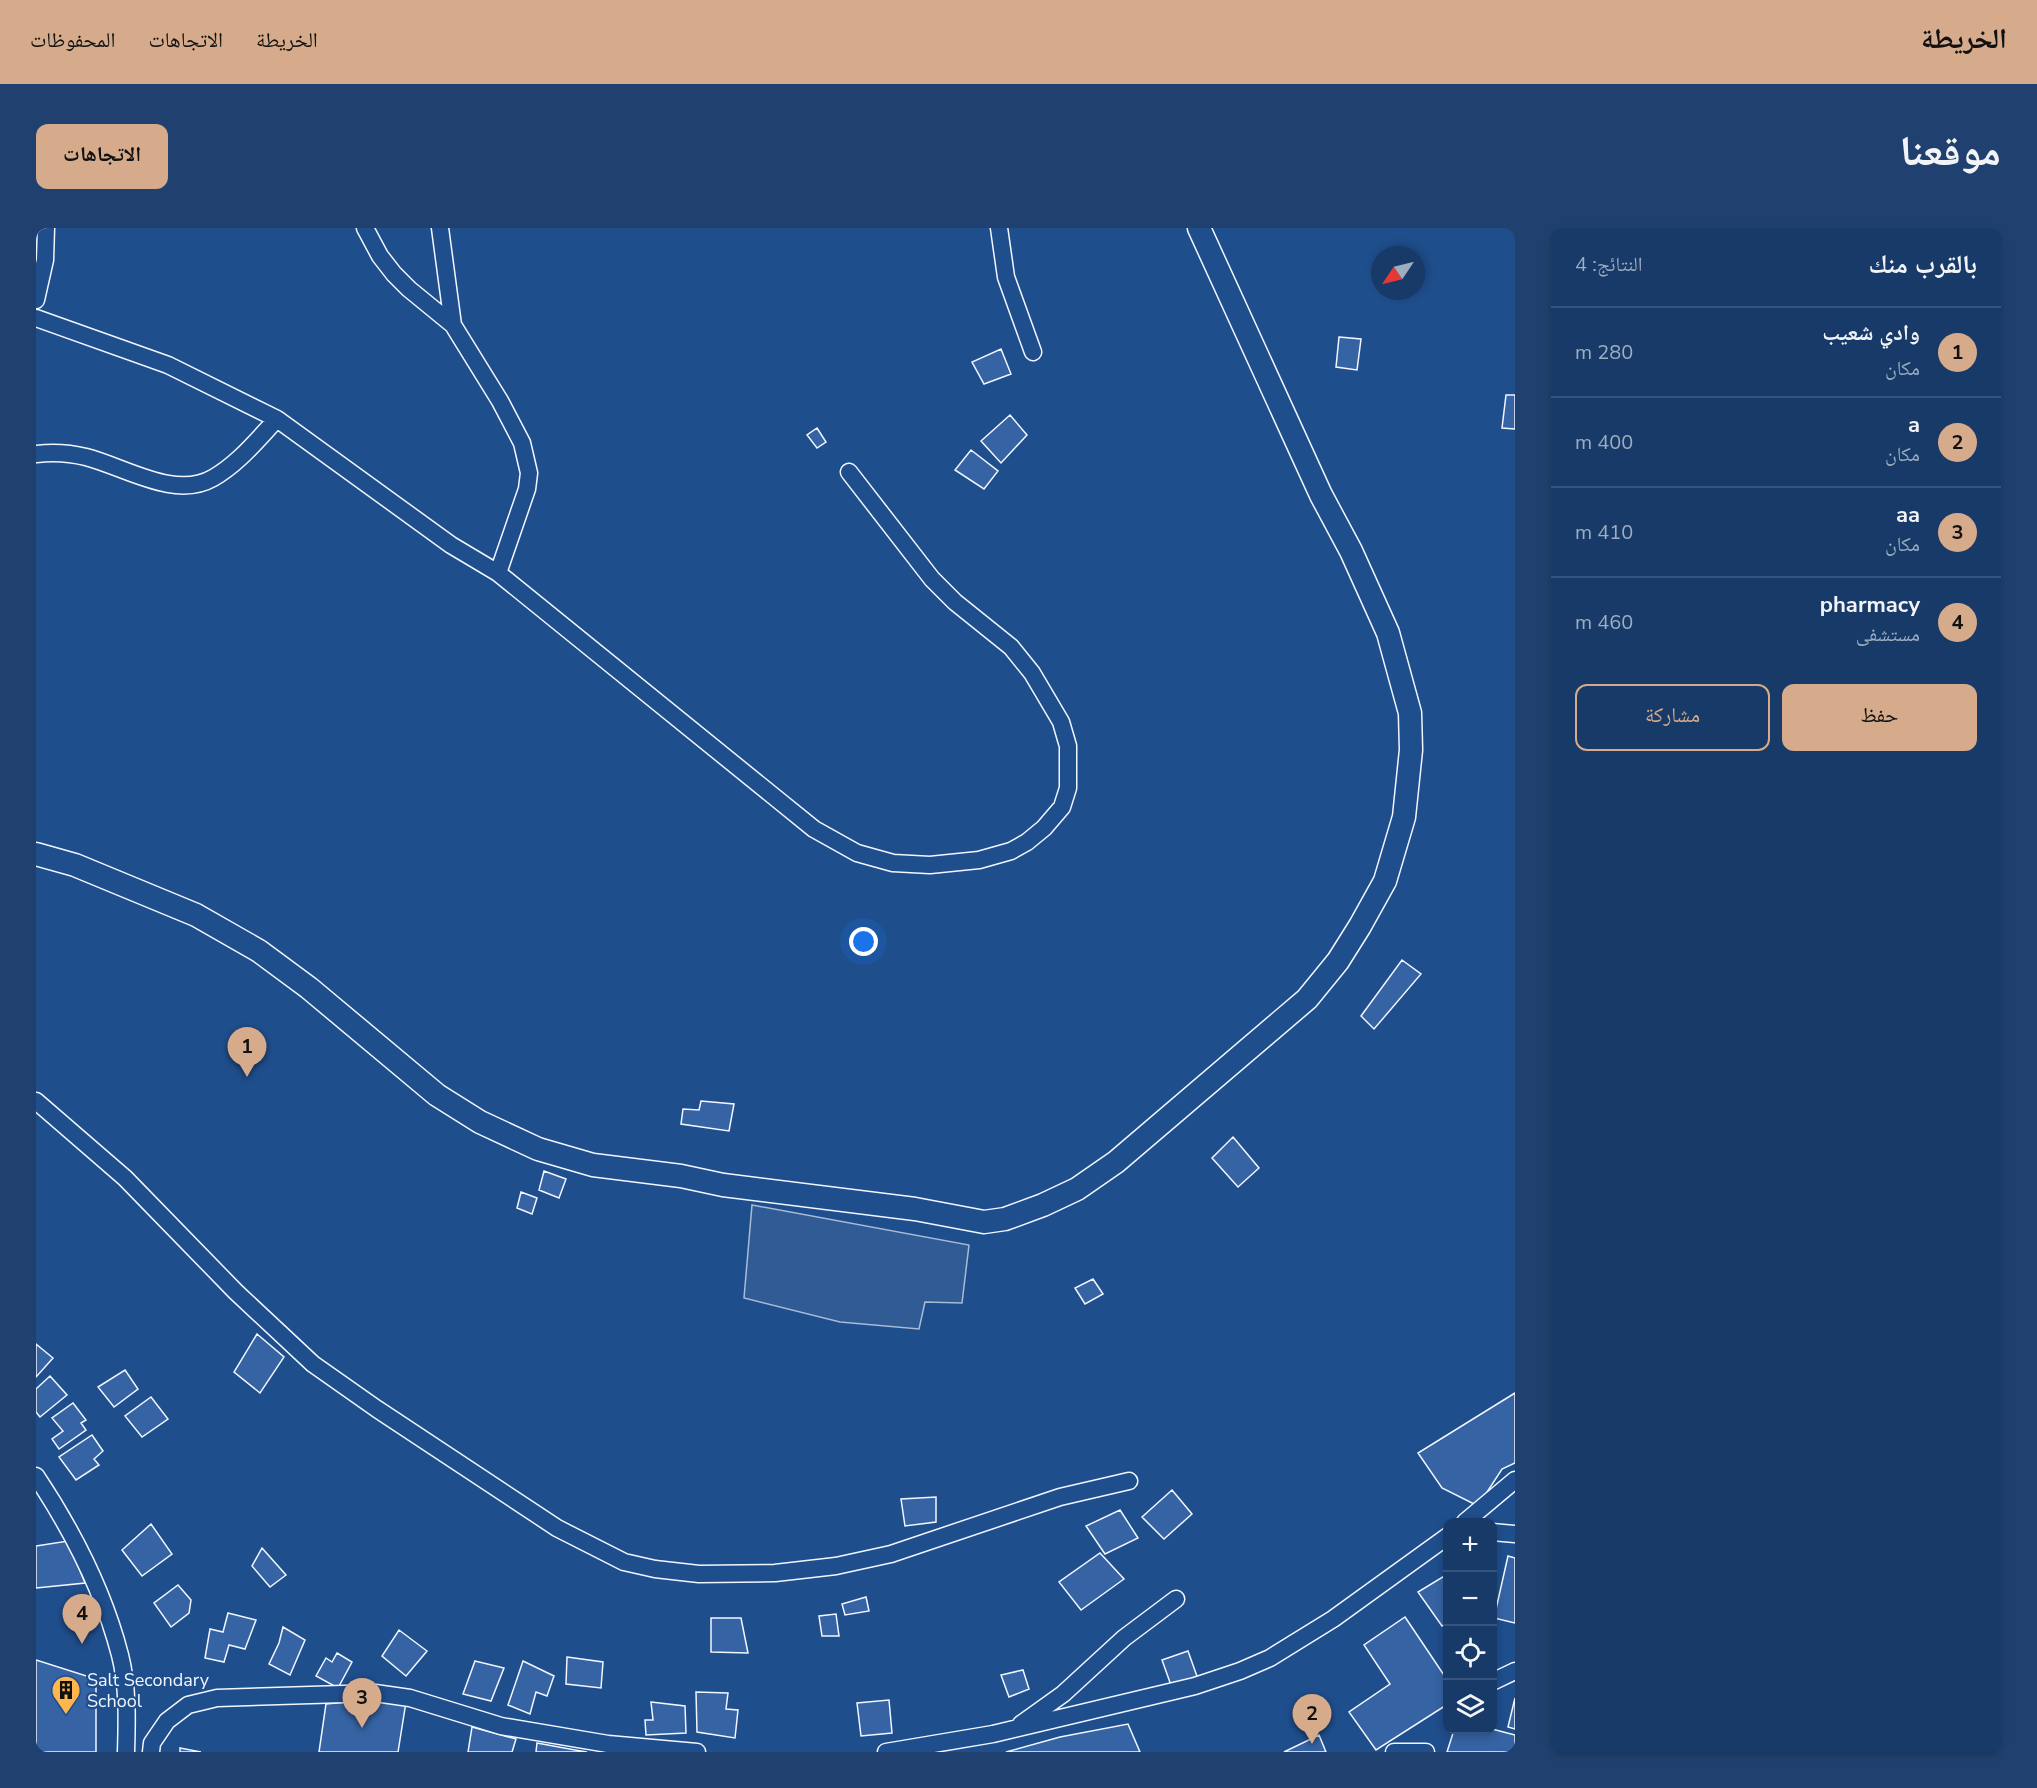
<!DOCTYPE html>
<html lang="ar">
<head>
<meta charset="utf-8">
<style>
  :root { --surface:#173a69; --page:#20416f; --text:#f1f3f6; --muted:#9eadc0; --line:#36547d; --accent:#d6ab8b }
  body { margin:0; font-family:"Nunito Sans","Noto Naskh Arabic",sans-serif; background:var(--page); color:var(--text); direction:rtl }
  .controls { position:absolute; right:18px; bottom:18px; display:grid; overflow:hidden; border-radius:12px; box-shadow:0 3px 9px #0003 }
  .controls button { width:54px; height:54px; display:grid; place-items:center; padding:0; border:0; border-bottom:2px solid var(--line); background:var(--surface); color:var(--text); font:30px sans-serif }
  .compass { position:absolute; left:1335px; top:18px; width:54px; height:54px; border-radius:50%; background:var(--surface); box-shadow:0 3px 9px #0003; rotate:235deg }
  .you { position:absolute; left:828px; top:714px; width:21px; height:21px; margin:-15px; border:4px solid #fff; border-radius:50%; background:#1a73e8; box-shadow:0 0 0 9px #1a73e833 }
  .badge { display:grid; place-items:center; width:39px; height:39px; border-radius:50%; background:var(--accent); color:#111; font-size:20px; font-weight:700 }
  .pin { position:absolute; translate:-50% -50px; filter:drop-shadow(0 2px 3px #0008) }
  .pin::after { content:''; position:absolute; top:32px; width:21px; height:18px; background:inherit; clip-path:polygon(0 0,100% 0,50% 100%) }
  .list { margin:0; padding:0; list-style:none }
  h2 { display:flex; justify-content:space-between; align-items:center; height:78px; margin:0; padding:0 24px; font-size:26px }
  h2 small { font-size:20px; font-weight:400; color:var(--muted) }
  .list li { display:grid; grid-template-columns:39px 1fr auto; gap:18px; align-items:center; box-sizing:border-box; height:90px; padding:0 24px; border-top:2px solid var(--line) }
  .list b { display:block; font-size:22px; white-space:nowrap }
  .list p { margin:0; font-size:20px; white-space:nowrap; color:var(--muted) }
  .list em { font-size:20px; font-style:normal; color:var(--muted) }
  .actions { display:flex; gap:12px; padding:18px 24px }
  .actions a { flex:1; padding:14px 0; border:2px solid var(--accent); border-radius:12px; text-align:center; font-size:21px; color:var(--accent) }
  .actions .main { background:var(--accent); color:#111 }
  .icon { flex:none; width:33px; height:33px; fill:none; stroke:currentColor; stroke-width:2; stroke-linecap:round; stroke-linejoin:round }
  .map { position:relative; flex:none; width:1479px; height:1524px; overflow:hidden; direction:ltr; border-radius:12px }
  header { display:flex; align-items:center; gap:36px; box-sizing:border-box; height:84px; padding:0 30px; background:var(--accent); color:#111 }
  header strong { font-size:28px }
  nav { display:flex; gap:33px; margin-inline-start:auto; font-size:21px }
  .intro { display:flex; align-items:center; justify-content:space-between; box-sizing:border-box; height:144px; padding:0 36px }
  h1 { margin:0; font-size:42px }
  .button { padding:15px 27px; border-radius:12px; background:var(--accent); color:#111; font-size:21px; font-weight:700 }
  main { display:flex; gap:36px; padding:0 36px }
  aside { flex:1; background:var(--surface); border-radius:12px; box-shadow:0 3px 9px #0003 }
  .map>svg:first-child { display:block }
</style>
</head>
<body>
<header>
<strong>الخريطة</strong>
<nav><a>الخريطة</a><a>الاتجاهات</a><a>المحفوظات</a></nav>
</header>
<div class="intro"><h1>موقعنا</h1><a class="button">الاتجاهات</a></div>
<main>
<aside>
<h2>بالقرب منك<small>النتائج: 4</small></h2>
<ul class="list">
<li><span class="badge">1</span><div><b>وادي شعيب</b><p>مكان</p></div><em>280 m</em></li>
<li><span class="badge">2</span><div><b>a</b><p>مكان</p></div><em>400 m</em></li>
<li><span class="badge">3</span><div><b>aa</b><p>مكان</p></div><em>410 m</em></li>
<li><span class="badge">4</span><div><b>pharmacy</b><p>مستشفى</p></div><em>460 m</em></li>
</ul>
<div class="actions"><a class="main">حفظ</a><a>مشاركة</a></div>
</aside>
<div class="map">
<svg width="1479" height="1524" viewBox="0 0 1479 1524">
  <rect width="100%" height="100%" fill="#1f4e8c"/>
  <path fill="#305b95" stroke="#a8bbd7" stroke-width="1.5" d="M716 977 933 1017 926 1075 889 1074 883 1101 804 1094 708 1070Z"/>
  <path fill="#3563a3" stroke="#f2f6ff" stroke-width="1.5" d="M1303 109 1325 111 1321 142 1300 139Z
    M965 121 975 146 948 156 936 134Z
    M1470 167H1479V201L1466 200Z
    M974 187 991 207 965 235 945 213Z
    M781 200 790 214 781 220 771 207Z
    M935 222 962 243 948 261 919 242Z
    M1366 732 1385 746 1338 801 1325 788Z
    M665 873 698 876 693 903 645 896 647 881 663 882Z
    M1197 909 1223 940 1202 959 1176 930Z
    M508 943 530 951 523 970 503 962Z
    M485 964 501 970 496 986 481 980Z
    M1057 1051 1067 1066 1049 1076 1039 1060Z
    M221 1106 248 1129 224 1165 198 1144Z
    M0 1116 17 1130 0 1149Z
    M89 1142 102 1161 78 1179 62 1159Z
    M14 1148 31 1167 4 1189 0 1184V1161Z
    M1479 1165V1235L1466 1241 1442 1278 1406 1260 1382 1225Z
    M115 1169 132 1191 106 1209 89 1188Z
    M37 1175 50 1192 45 1195 50 1202 23 1221 16 1211 27 1203 16 1190Z
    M56 1207 67 1223 58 1231 63 1237 40 1252 23 1229Z
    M1136 1262 1156 1286 1128 1311 1106 1289Z
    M900 1269V1294L869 1298 865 1271Z
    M1084 1282 1102 1310 1069 1326 1050 1298Z
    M115 1296 136 1326 106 1348 86 1322Z
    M32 1313 49 1355 0 1360V1318Z
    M226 1320 250 1347 234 1359 216 1338Z
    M1064 1325 1088 1351 1045 1382 1023 1354Z
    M1472 1328 1479 1330V1395L1458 1390Z
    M1410 1347 1412 1350V1395L1406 1398 1382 1364Z
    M142 1357 155 1372 153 1385 135 1399 118 1375Z
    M830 1369 833 1383 809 1387 806 1376Z
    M192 1385 220 1392 209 1421 193 1417 188 1434 169 1430 174 1401 187 1404Z
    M800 1386 803 1408H786L783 1388Z
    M1369 1389 1412 1453V1476L1340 1522 1313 1484 1354 1456 1328 1417Z
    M675 1390H705L712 1425 675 1424Z
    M247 1399 269 1412 254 1447 233 1436 243 1415Z
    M363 1402 391 1423 370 1448 346 1428Z
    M1152 1423 1162 1451 1136 1460 1126 1432Z
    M301 1425 316 1434 302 1460 280 1448 290 1430 296 1434Z
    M531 1429 567 1434 565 1460 530 1456Z
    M0 1432 60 1451V1524H0Z
    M439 1433 468 1440 455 1473 427 1466Z
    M487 1433 518 1448 511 1468 500 1464 494 1486 472 1477Z
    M987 1442 993 1461 973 1469 965 1447Z
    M660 1464 692 1465 690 1481 702 1482 699 1510 661 1504Z
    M1479 1470V1501L1472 1499Z
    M343 1471 370 1474 362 1524H283L290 1476Z
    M853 1472 856 1505 825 1508 821 1475Z
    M615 1474 649 1478 650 1505 610 1507 609 1492H617Z
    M1092 1496 1104 1524H970L1024 1509Z
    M436 1499 480 1511 476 1524H432Z
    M1456 1501 1479 1507V1524H1411L1418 1502Z
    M1283 1507 1290 1524H1248Z
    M501 1515 539 1522 551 1524H500Z
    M144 1520 165 1524H144Z"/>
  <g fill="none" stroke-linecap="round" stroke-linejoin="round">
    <g stroke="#f2f6ff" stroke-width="19">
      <path id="minor" d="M404 0 417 97
        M963 0 970 49 997 124
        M0 72 9 32 10 0
        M0 90 132 137 241 191C221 212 202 236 177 250 139 272 89 239 50 229 34 225 16 224 0 226
        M241 191 415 317 462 345 491 261 493 245 486 215 464 173 417 97 373 61 358 46 344 28 329 0
        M462 345 778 601 821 625 857 635 894 637 943 632 975 623 991 614 1008 600 1026 579 1032 560V518L1025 494 996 445 975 419 919 374 896 351 813 244
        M0 873 89 950 200 1064 277 1136 341 1181 521 1300 588 1334 619 1341 663 1346 739 1345 800 1338 855 1326 1024 1269 1093 1253
        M0 1248C36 1302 68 1365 84 1427 92 1458 91 1493 90 1524
        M1429 1294 1479 1252
        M1456 1304 1479 1306
        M1456 1454 1479 1443
        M985 1496 1027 1466 1088 1410 1140 1371
        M115 1524 116 1515 131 1493 152 1477 181 1470 339 1465 374 1470 465 1498 572 1516 661 1524
        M850 1524 957 1506 1159 1458 1204 1443 1234 1430 1297 1391 1412 1308
        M1358 1524H1390"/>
    </g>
    <g stroke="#f2f6ff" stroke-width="25">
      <path id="major" d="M0 626 39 637 160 687 223 723 273 760 401 867 444 894 502 921 557 937 645 948 687 957 879 981 948 994 969 991 1007 977 1041 961 1080 934 1271 771 1302 733 1324 698 1349 653 1368 589 1375 522 1374 485 1352 405 1315 323 1285 267 1163 0"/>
    </g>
    <use href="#minor" stroke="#1f4e8c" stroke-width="16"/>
    <use href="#major" stroke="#1f4e8c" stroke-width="22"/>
  </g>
  <defs>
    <g id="building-pin" transform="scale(1.5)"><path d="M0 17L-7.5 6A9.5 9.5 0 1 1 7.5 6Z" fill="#ffb74d" stroke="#1f4e8c"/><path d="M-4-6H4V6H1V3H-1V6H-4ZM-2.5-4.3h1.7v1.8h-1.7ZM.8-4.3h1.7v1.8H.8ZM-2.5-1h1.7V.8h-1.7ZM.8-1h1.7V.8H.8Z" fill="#111"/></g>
  </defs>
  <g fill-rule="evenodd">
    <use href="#building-pin" x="30" y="1462"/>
  </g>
  <g text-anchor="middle" stroke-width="4.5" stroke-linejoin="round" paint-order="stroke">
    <g font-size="18" fill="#f2f6ff" stroke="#1f4e8c" text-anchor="start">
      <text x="51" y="1458">Salt Secondary<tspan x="51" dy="21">School</tspan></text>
    </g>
  </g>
</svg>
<div class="controls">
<button>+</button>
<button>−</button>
<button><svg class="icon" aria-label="locate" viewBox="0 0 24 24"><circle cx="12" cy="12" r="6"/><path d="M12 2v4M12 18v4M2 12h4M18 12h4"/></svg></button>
<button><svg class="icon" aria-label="layers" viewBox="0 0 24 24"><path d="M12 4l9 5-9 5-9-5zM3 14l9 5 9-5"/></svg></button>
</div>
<svg class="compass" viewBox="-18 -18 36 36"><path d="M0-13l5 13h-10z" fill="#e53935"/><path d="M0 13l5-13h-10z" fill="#9eadc0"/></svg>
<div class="you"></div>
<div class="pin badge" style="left:211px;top:849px">1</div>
<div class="pin badge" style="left:1276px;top:1516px">2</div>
<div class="pin badge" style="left:326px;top:1500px">3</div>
<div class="pin badge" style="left:46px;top:1416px">4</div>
</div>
</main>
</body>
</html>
